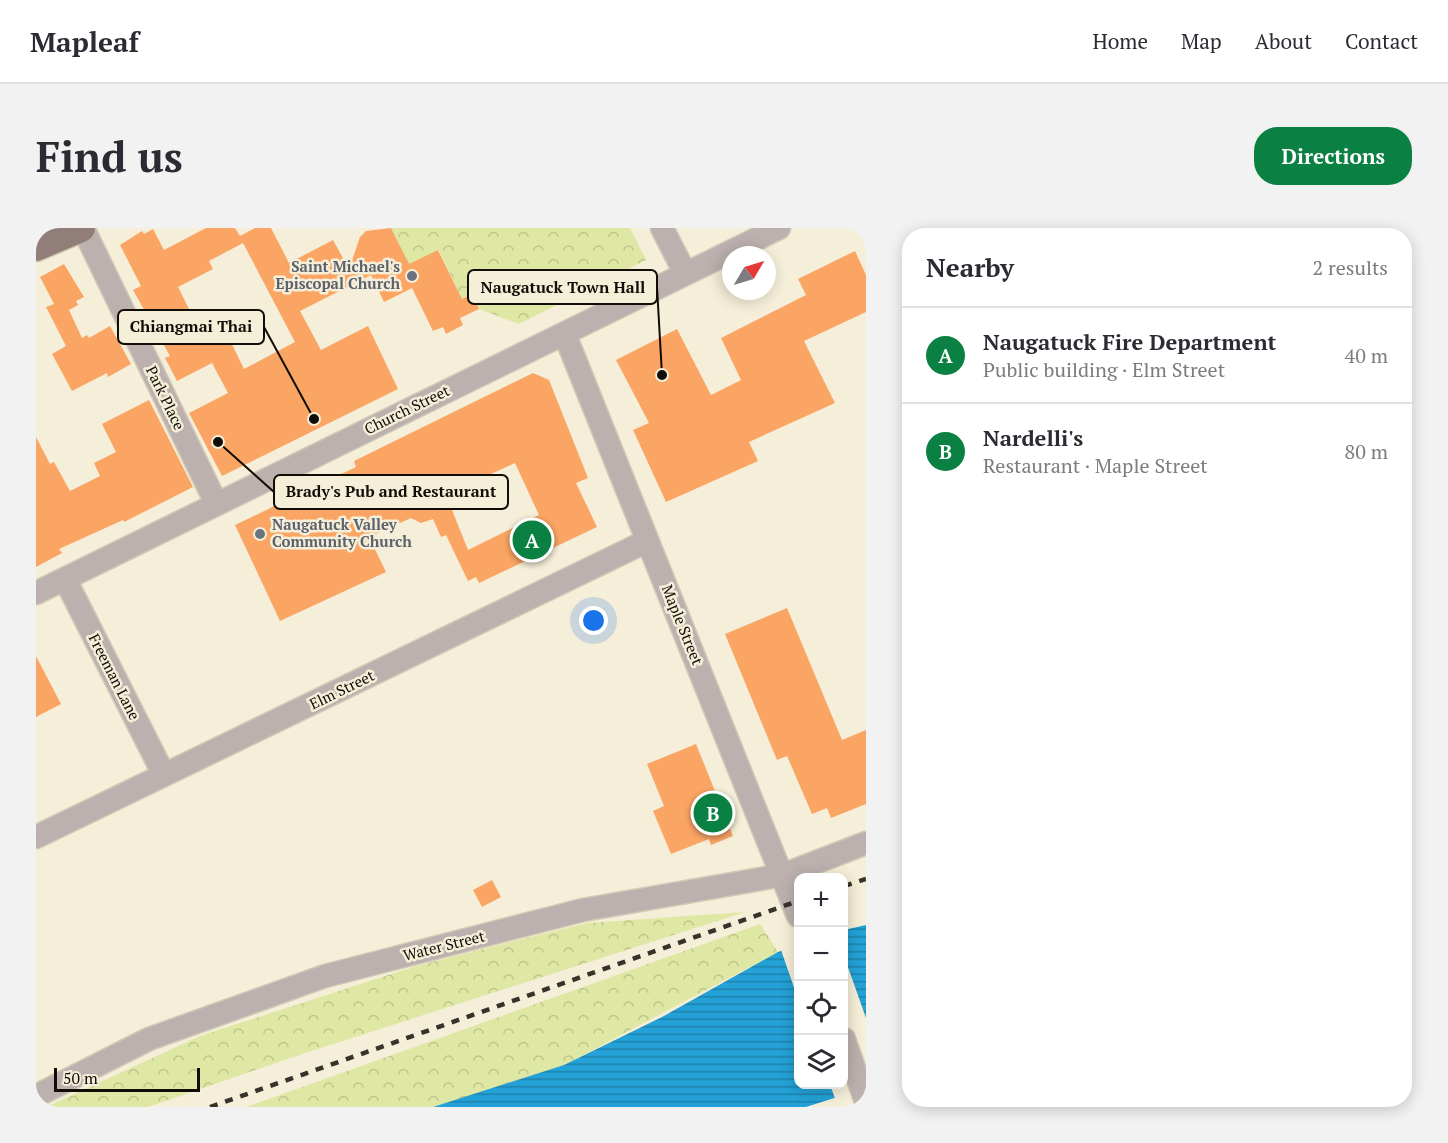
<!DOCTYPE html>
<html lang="en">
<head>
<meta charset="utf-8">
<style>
  :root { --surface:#fff; --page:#f2f2f3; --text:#2b2b33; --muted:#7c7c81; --line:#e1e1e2; --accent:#0b8043 }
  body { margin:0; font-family:"PT Serif",serif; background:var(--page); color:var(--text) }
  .controls { position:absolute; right:18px; bottom:18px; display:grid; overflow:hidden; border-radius:12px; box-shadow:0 3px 15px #0003 }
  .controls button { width:54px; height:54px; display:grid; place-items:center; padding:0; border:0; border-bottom:2px solid var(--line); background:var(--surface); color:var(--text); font:30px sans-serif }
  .compass { position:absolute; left:686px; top:18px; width:54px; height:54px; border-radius:50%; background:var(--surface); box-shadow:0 3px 15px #0003; rotate:52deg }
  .scale { position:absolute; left:18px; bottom:15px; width:146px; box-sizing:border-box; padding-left:6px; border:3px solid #0f0d06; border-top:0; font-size:16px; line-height:21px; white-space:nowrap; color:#0f0d06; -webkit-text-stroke:4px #f5eed8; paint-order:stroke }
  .you { position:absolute; left:558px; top:393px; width:21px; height:21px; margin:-15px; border:4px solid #fff; border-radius:50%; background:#1a73e8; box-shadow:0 0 0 9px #1a73e833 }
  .badge { display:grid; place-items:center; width:39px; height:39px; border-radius:50%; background:var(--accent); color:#fff; font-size:20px; font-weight:700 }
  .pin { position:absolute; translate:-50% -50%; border:3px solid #fff; box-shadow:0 2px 6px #0006 }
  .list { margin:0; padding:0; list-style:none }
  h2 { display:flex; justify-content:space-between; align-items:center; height:78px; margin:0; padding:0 24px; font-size:26px }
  h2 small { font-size:20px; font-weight:400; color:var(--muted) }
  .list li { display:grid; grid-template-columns:39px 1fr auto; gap:18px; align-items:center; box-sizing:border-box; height:96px; padding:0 24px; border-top:2px solid var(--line) }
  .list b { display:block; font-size:22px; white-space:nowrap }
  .list p { margin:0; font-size:20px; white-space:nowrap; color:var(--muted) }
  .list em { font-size:20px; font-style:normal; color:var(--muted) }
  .icon { flex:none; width:33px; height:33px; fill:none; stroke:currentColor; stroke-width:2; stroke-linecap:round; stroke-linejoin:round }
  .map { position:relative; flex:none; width:830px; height:879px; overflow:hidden; border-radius:24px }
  header { display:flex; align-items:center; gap:36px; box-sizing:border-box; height:84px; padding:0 30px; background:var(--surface); border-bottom:2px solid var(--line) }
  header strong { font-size:28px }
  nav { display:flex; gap:33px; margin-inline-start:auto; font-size:21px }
  .intro { display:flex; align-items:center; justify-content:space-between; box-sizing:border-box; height:144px; padding:0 36px }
  h1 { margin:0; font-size:42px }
  .button { padding:15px 27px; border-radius:24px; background:var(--accent); color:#fff; font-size:21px; font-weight:700 }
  main { display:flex; gap:36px; padding:0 36px }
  aside { flex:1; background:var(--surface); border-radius:24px; box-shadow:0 3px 15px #0003 }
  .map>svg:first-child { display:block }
</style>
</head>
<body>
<header>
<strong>Mapleaf</strong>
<nav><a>Home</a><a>Map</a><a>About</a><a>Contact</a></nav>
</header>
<div class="intro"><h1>Find us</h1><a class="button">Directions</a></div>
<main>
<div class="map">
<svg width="830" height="879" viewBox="0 0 830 879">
  <defs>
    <pattern id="forest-crowns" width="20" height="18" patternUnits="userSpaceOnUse" patternTransform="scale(1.5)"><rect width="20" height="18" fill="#dfe7a4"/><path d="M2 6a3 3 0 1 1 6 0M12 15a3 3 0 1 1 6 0" fill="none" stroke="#bec58c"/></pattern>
    <pattern id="water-rules" width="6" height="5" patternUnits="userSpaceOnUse" patternTransform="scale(1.5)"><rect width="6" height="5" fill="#24a2d7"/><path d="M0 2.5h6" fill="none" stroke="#1e82ac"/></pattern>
  </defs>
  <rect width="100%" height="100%" fill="#f5eed8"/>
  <path fill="url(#forest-crowns)" d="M355 0H594L610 32 483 96 443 81 436 66 426 71 403 22 372 37Z
    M709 684 266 826 112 879H10L164 808 380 738 551 695Z
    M724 696 742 724 528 837 425 871 397 879H210Z"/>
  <path fill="url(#water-rules)" d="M830 697V860L770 879H397L528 837 626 789 742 724 762 717V856H808V702Z"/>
  <path fill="#f5eed8" d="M762 715V771L745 722Z
    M808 728 830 790V862L800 873 794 857 808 856Z"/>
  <path fill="#faa564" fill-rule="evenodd" d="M170 0H199L204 8 219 0H235L253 35 297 12 313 41 324 9 330 3 355 0 373 36 402 22 426 71 436 66 443 81 424 90 427 97 410 106 407 99 397 103 376 60 348 74 335 47 264 83 285 122 332 98 362 161 186 248 153 185 192 165 176 135 141 153 129 130 134 128 97 62 105 58 84 17 106 3 108 6 117 1 128 22ZM207 15 259 114 208 141 189 102 172 110 161 87 157 89 142 59 177 41 173 33Z
    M819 23 830 47V84L768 113 799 175 713 214 722 233 630 274 597 202 613 195 580 132 641 101 675 167 705 152 685 110 770 67 762 51Z
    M28 36 48 69 40 73 42 77 33 82 46 110 51 107 53 110 74 98 95 136 72 149 71 145 36 163 16 126 30 118 10 79 18 76 4 49Z
    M497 145 513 152 552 250 540 255 561 299 443 355 440 349 432 353 410 307 405 309 397 291 385 295 375 290 333 309 350 344 244 393 199 297 320 239 318 233ZM479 235 503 287 432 322 410 267Z
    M113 172 157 259 88 294 87 292 23 321 26 325 0 339V209L14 236 18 234 34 263 64 248 58 235 80 224 66 196Z
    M751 380 806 512 830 502V576L795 590 791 580 776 586 751 528 741 532 689 406Z
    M0 428 25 476 0 489Z
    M660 516 697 608 675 617 673 611 635 626 617 583 628 578 611 536Z
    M456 652 465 669 446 679 437 662Z"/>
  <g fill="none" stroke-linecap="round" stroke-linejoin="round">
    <g stroke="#d0cab6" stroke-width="25">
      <path id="minor" d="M47 0 180 275
        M626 0 649 45
        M529 107 762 688
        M29 351 128 547
        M0 365 743 0
        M0 609 611 313
        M808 811 830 874
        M0 868 113 811 289 748 547 682 747 647 830 615"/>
    </g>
    <g stroke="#d0cab6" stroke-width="31">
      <path id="major" d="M0 19 45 0"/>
    </g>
    <use href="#minor" stroke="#bcb1ae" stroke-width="22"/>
    <use href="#major" stroke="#927e78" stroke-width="28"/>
    <path stroke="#36342a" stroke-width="4.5" stroke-dasharray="8 8" stroke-linecap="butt" d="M808 658 830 651
      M174 879 762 673"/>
  </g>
  <g fill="#6b7280" stroke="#f5eed8" stroke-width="2">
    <circle cx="376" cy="48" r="6"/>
    <circle cx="224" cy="306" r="6"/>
  </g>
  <g text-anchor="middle" stroke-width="5" stroke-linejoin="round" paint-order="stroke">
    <g font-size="15" font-weight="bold" fill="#5b616d" stroke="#f5eed8" text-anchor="end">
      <text x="364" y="44">Saint Michael's<tspan x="364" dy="17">Episcopal Church</tspan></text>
      <text x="236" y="302" text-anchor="start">Naugatuck Valley<tspan x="236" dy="17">Community Church</tspan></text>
    </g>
    <g font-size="15" fill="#0f0d06" stroke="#f5eed8">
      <text transform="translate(129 170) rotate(64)" y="5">Park Place</text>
      <text transform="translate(371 182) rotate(-26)" y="5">Church Street</text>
      <text transform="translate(646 397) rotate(68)" y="5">Maple Street</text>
      <text transform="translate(78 449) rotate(63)" y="5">Freeman Lane</text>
      <text transform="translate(306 462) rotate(-26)" y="5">Elm Street</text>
      <text transform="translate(408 718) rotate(-14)" y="5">Water Street</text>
    </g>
  </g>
  <path fill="none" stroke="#0f0d06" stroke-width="2" d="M626 147L621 59M278 191L228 99M182 214L238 264"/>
  <g fill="#0f0d06" stroke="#f5eed8" stroke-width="2">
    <circle cx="626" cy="147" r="6"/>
    <circle cx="278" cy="191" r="6"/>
    <circle cx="182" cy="214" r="6"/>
  </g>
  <g fill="#f5eed8" stroke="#0f0d06" stroke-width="2">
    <rect x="432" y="42" width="189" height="34" rx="6"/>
    <rect x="82" y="82" width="146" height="34" rx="6"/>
    <rect x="238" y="247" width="234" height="34" rx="6"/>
  </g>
  <g font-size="16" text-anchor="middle" font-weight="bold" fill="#0f0d06">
    <text x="527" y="65">Naugatuck Town Hall</text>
    <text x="155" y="104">Chiangmai Thai</text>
    <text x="355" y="269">Brady's Pub and Restaurant</text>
  </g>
</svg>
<div class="controls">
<button>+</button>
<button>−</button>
<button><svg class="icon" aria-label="locate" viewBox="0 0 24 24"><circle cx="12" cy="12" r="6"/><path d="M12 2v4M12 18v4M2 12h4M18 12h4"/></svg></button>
<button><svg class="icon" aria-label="layers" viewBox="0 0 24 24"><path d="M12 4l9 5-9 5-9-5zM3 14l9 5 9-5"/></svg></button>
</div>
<svg class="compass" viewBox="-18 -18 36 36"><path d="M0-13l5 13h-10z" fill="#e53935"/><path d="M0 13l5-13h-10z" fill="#7c7c81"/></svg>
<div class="scale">50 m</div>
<div class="you"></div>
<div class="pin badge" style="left:496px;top:312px">A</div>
<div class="pin badge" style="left:677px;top:585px">B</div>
</div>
<aside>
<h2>Nearby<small>2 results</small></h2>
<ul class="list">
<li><span class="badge">A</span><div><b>Naugatuck Fire Department</b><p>Public building · Elm Street</p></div><em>40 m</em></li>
<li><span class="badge">B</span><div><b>Nardelli's</b><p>Restaurant · Maple Street</p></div><em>80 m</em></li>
</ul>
</aside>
</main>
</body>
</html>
